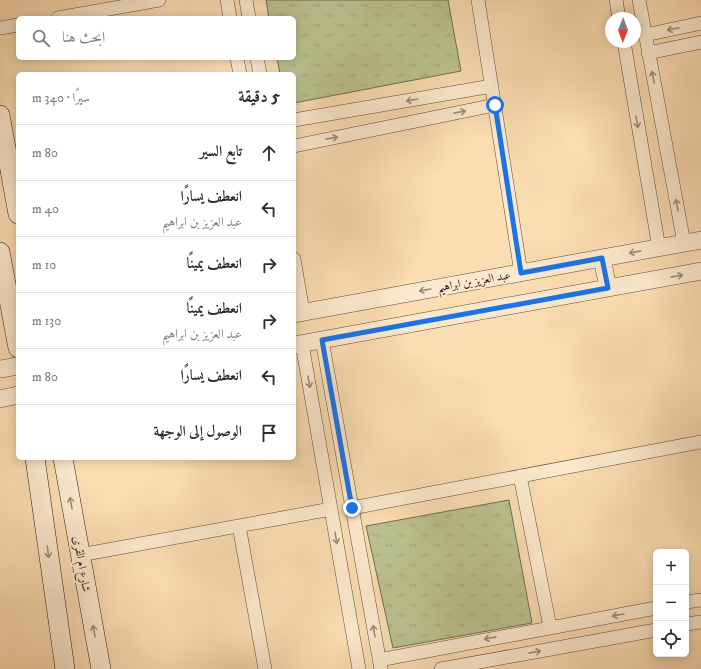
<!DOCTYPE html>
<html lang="ar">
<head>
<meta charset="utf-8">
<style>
  :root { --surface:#fff; --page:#f2f2f3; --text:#2b2b33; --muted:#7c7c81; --line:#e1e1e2 }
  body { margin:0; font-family:"IM FELL DW Pica",Amiri,serif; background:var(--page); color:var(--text); direction:rtl }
  .controls { position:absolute; right:12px; bottom:12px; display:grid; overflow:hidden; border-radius:6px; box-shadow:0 2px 10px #0003 }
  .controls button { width:36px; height:36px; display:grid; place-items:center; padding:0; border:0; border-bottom:1px solid var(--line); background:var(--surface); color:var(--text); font:20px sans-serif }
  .compass { position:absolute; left:605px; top:12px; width:36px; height:36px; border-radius:50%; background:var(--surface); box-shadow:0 2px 10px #0003; rotate:181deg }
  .stop { position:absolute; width:12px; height:12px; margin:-9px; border:3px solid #1a73e8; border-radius:50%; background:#fff }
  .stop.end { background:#1a73e8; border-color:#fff; box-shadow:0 1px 4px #0008 }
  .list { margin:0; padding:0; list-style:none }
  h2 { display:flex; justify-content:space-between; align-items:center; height:52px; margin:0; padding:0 16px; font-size:17px }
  h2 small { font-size:13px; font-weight:400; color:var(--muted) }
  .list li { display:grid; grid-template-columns:26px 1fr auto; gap:12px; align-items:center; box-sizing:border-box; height:56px; padding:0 16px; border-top:1px solid var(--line) }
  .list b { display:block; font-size:15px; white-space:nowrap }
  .list p { margin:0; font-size:13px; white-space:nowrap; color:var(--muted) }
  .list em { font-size:13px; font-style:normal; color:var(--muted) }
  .icon { flex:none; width:22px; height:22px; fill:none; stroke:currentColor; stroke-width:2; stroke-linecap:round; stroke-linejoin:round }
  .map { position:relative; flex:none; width:701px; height:669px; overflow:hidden; direction:ltr }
  .search { position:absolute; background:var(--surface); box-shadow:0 2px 10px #0003; left:16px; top:16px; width:280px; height:44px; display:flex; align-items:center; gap:10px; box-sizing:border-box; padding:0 14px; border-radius:6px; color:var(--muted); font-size:15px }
  .panel { position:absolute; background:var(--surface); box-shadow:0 2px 10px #0003; left:16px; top:72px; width:280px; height:388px; border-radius:6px; direction:rtl }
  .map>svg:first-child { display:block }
</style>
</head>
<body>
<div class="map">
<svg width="701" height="669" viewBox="0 0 701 669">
  <defs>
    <pattern id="park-tufts" width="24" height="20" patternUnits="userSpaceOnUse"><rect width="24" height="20" fill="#bac290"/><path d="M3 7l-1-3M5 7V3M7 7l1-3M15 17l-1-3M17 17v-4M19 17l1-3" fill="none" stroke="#a0a67b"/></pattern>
  </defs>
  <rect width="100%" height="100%" fill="#fbddb2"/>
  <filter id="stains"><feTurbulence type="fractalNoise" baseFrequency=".005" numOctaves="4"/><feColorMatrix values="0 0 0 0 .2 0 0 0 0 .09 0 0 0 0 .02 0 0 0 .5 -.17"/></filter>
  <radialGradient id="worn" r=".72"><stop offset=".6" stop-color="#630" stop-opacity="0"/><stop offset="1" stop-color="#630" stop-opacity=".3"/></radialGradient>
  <path fill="url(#park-tufts)" stroke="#716e52" d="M266 0H448L461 71 294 103V74H280L277 58H294V18H269Z
    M509 500 532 623 393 648 366 526Z"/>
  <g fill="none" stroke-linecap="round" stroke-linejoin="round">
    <g stroke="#5d4b3c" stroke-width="14">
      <path id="minor" d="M227 0 230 18
        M246 0 249 18
        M478 0 521 273
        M616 0 619 18
        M639 0 684 243
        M58 18 159 0
        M0 28 18 25
        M645 35 701 23
        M624 42 659 248
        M648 53 701 42
        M237 58 240 74
        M257 58 260 74
        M294 120 492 86
        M294 146 495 105
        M294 259 303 312
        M322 340 381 669
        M302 344 359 669
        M520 476 550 627
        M352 508 701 442
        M239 526 265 669
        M80 555 331 509
        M686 602 701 600
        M686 624 701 622
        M379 660 656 608
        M441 669 656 630"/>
    </g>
    <g stroke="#5d4b3c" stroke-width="18">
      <path id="tertiary" d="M602 258 608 288
        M294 314 701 240
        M294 345 701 271
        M0 369 18 366
        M0 399 18 395"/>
    </g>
    <g stroke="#281a14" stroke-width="20">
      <path id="secondary" d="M0 115 18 214
        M0 252 18 348
        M35 458 65 669
        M63 458 101 669"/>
    </g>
    <use href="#minor" stroke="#fce9cd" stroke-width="13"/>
    <use href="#tertiary" stroke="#fce9cd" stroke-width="17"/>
    <use href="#secondary" stroke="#fce9cd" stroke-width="19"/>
  </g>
  <defs><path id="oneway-shaft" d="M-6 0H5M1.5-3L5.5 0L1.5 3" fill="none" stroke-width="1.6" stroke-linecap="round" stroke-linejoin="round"/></defs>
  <g stroke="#9d8c7a">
    <use href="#oneway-shaft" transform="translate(673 29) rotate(168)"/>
    <use href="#oneway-shaft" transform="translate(653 77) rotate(-101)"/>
    <use href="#oneway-shaft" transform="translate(412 100) rotate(170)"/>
    <use href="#oneway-shaft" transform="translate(460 112) rotate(-11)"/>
    <use href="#oneway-shaft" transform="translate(637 122) rotate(80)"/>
    <use href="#oneway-shaft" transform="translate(332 138) rotate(-11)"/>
    <use href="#oneway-shaft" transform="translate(677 205) rotate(-101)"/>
    <use href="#oneway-shaft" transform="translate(635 252) rotate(170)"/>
    <use href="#oneway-shaft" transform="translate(677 276) rotate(-10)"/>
    <use href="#oneway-shaft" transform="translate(425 290) rotate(170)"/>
    <use href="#oneway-shaft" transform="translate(309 382) rotate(80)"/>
    <use href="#oneway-shaft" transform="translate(71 503) rotate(-100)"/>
    <use href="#oneway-shaft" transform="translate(336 538) rotate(80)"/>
    <use href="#oneway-shaft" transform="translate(48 552) rotate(82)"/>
    <use href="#oneway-shaft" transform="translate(618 615) rotate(170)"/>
    <use href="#oneway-shaft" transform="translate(94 631) rotate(-100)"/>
    <use href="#oneway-shaft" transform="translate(374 631) rotate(-100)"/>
    <use href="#oneway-shaft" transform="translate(490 638) rotate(169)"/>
    <use href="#oneway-shaft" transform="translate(535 652) rotate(-10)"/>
  </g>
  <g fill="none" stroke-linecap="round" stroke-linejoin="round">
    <path stroke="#1a73e8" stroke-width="5" d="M352 508 322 340 608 288 602 258 521 273 495 105"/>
  </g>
  <g text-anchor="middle" stroke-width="4" stroke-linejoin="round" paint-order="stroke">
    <g font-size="12" fill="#281a14" stroke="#fce9cd">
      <text transform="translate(474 281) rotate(-10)" y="4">عبد العزيز بن ابراهيم</text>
      <text transform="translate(82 564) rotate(80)" y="4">شارع ام القرى</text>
    </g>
  </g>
  <rect width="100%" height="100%" filter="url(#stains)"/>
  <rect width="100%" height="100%" fill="url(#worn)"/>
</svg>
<div class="controls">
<button>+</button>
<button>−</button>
<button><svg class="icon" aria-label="locate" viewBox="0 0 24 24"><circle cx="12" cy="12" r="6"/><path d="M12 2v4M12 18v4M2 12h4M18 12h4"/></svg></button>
</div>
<svg class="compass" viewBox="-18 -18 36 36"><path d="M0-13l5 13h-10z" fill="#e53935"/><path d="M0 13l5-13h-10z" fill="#7c7c81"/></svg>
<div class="stop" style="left:495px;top:105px"></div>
<div class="stop end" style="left:352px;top:508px"></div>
<div class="search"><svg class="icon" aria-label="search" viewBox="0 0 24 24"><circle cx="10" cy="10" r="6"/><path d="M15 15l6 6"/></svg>ابحث هنا</div>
<section class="panel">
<h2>5 دقيقة<small>سيرًا · 340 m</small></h2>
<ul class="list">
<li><svg class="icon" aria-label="ahead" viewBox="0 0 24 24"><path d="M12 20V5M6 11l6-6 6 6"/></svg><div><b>تابع السير</b></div><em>80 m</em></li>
<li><svg class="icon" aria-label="left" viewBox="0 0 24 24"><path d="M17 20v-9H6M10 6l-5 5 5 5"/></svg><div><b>انعطف يسارًا</b><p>عبد العزيز بن ابراهيم</p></div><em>40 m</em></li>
<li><svg class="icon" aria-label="right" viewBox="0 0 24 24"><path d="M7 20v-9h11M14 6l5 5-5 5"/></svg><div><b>انعطف يمينًا</b></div><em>10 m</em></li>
<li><svg class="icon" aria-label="right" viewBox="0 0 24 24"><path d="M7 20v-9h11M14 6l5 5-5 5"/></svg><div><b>انعطف يمينًا</b><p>عبد العزيز بن ابراهيم</p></div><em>130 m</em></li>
<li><svg class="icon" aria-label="left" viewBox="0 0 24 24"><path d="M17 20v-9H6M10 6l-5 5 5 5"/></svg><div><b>انعطف يسارًا</b></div><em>80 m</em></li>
<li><svg class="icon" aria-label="arrive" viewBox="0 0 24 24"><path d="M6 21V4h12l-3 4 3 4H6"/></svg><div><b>الوصول إلى الوجهة</b></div></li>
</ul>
</section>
</div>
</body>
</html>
